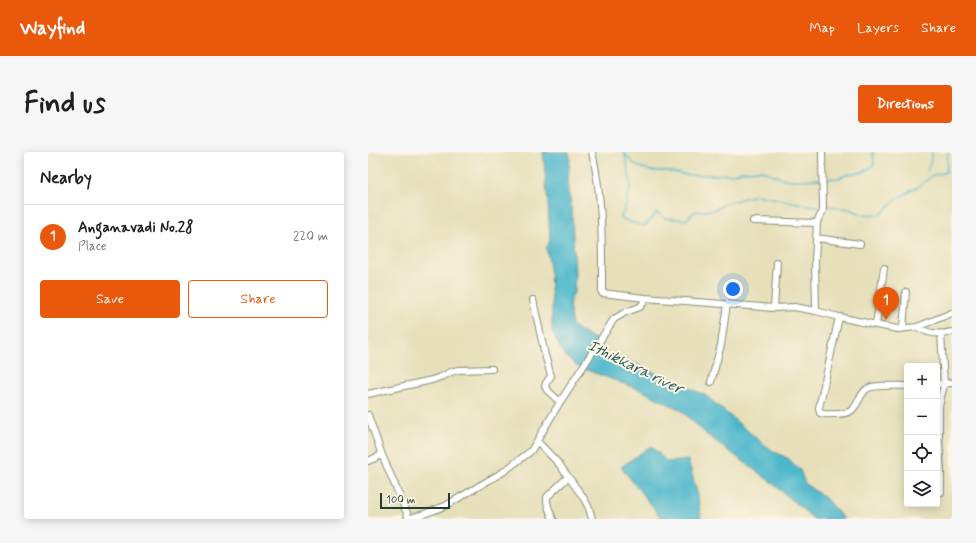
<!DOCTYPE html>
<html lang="en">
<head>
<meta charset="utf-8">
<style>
  :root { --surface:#fff; --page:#f6f6f6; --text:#202124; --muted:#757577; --line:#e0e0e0; --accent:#ea580c }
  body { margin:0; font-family:Mynerve,sans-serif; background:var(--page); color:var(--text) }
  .controls { position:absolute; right:12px; bottom:12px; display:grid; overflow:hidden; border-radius:4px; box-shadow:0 2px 10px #0003 }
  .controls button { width:36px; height:36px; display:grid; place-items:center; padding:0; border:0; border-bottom:1px solid var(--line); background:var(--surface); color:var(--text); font:20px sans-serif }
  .scale { position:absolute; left:12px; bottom:10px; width:70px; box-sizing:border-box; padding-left:4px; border:2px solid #1f3d34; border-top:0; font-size:11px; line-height:14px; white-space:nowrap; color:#1f3d34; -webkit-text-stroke:3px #fcf5e5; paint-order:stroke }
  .you { position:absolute; left:365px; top:137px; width:14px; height:14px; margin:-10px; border:3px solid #fff; border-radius:50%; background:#1a73e8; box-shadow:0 0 0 6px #1a73e833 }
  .badge { display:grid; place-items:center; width:26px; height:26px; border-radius:50%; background:var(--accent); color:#fff; font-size:13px; font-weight:700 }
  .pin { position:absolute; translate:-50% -33px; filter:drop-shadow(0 1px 2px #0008) }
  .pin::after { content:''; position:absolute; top:21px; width:14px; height:12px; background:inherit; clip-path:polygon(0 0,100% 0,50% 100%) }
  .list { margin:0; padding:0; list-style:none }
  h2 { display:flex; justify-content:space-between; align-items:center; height:52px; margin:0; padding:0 16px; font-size:17px }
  h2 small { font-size:13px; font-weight:400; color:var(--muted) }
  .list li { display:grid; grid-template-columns:26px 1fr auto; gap:12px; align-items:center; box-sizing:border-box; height:64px; padding:0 16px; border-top:1px solid var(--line) }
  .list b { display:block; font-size:15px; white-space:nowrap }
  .list p { margin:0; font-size:13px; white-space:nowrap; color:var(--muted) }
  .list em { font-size:13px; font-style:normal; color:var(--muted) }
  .actions { display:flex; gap:8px; padding:12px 16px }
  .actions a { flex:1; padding:9px 0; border:1px solid var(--accent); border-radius:4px; text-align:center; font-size:14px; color:var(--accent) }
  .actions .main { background:var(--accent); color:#fff }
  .icon { flex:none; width:22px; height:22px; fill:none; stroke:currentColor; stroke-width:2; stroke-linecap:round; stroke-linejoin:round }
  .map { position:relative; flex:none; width:584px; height:367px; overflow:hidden; border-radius:4px }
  header { display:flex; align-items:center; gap:24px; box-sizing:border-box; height:56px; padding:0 20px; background:var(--accent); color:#fff }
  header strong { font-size:19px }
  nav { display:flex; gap:22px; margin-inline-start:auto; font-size:14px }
  .intro { display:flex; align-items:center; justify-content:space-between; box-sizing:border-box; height:96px; padding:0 24px }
  h1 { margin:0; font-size:28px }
  .button { padding:10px 18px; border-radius:4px; background:var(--accent); color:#fff; font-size:14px; font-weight:700 }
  main { display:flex; gap:24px; padding:0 24px }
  aside { flex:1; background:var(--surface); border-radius:4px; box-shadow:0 2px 10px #0003 }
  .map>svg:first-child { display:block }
</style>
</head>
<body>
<header>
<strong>Wayfind</strong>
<nav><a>Map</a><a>Layers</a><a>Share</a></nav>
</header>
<div class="intro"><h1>Find us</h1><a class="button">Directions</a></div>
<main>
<aside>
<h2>Nearby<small></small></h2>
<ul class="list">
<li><span class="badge">1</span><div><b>Anganavadi No.28</b><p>Place</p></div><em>220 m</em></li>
</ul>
<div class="actions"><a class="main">Save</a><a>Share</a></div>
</aside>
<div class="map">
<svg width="584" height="367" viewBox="0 0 584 367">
  <rect width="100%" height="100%" fill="#fcf5e5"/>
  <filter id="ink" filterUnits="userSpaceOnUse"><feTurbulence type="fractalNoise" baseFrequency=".025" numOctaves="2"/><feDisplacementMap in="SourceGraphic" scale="8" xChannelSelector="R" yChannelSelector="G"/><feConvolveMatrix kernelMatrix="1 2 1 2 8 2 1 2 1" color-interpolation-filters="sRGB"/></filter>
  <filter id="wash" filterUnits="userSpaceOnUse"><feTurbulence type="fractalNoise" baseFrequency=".012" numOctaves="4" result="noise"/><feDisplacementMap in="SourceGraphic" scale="16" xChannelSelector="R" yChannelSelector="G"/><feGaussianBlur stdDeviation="0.9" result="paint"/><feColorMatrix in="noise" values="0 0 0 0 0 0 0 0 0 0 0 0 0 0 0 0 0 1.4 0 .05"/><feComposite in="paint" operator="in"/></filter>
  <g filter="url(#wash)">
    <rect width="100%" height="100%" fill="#e6dfba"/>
    <path fill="#4eb7cc" stroke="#367a80" d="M175 0H201L202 6 200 28 204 64 207 122 206 140 201 153 204 173 215 181 230 188 237 201 249 209H261L310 231 337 243 387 285 405 299 421 307 432 318 437 332 456 345 476 367H446L403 330 338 282 313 258 273 238 208 214 194 200 184 179V152L181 108 178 96 182 89 180 52Z
      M283 294 299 310 320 308 330 344 333 367H294L253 315Z"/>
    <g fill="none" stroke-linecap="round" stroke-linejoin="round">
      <path stroke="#4eb7cc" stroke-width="1.5" d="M255 0 265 11 271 15 284 19H298L319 23H343L364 22 376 19 393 18 416 27 427 28 452 27
        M257 3 263 33 256 59 252 66 262 70 277 74 289 60 296 66 318 68 326 60 346 58 359 51 387 43 405 46 444 54H451
        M559 19 562 12 564 0
        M456 27 471 26 481 22 495 20 502 16 506 12 505 0
        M459 54 481 57 494 62 512 63 527 48 551 34 565 23 572 22 578 20 580 0"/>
    </g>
  </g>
  <g filter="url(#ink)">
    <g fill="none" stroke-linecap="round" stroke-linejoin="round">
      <g stroke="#828e77" stroke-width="8">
        <path id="minor" d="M385 69 449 71
          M448 86 492 92
          M277 146 406 156 426 155 448 159 471 165 508 173 530 177 549 175 584 161
          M165 148 177 203 183 224 178 231 177 234 179 238 192 250
          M406 156 409 110
          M448 159 447 109 449 71C450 65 454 63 455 58L454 0
          M471 165 451 256 452 261C457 263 462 262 467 262 484 262 486 258 493 244 495 242 496 238 499 237 505 232 530 234 539 234
          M508 173 516 116
          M549 175C560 182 572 183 584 180
          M535 176 538 140
          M573 182 576 232 571 254V288L573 322V340
          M343 230 353 193 359 152
          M569 232 584 231
          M0 242 64 228 75 224 83 220 90 218 124 217
          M0 263 14 303 41 366
          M169 289 191 312 215 345 221 356 224 367
          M0 309 14 303
          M39 367 59 361 77 354 135 320 163 299 192 250 246 167 258 160 272 155 276 150 277 146 234 141C234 94 235 46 224 0
          M185 367C182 360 178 353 179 345L200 325"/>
      </g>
      <use href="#minor" stroke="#fff" stroke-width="6"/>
    </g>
  </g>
  <g text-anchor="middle" stroke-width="4" stroke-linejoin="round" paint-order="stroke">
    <g font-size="16" font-style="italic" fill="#2b5c5a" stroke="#fcf5e5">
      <text transform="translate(268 214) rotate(26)" y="6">Ithikkara river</text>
    </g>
  </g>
</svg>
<div class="controls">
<button>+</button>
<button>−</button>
<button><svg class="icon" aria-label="locate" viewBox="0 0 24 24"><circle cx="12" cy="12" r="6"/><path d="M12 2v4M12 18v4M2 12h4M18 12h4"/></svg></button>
<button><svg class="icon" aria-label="layers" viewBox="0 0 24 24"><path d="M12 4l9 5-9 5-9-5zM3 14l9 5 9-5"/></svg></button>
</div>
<div class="scale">100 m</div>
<div class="you"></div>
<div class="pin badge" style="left:518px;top:168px">1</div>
</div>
</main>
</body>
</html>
